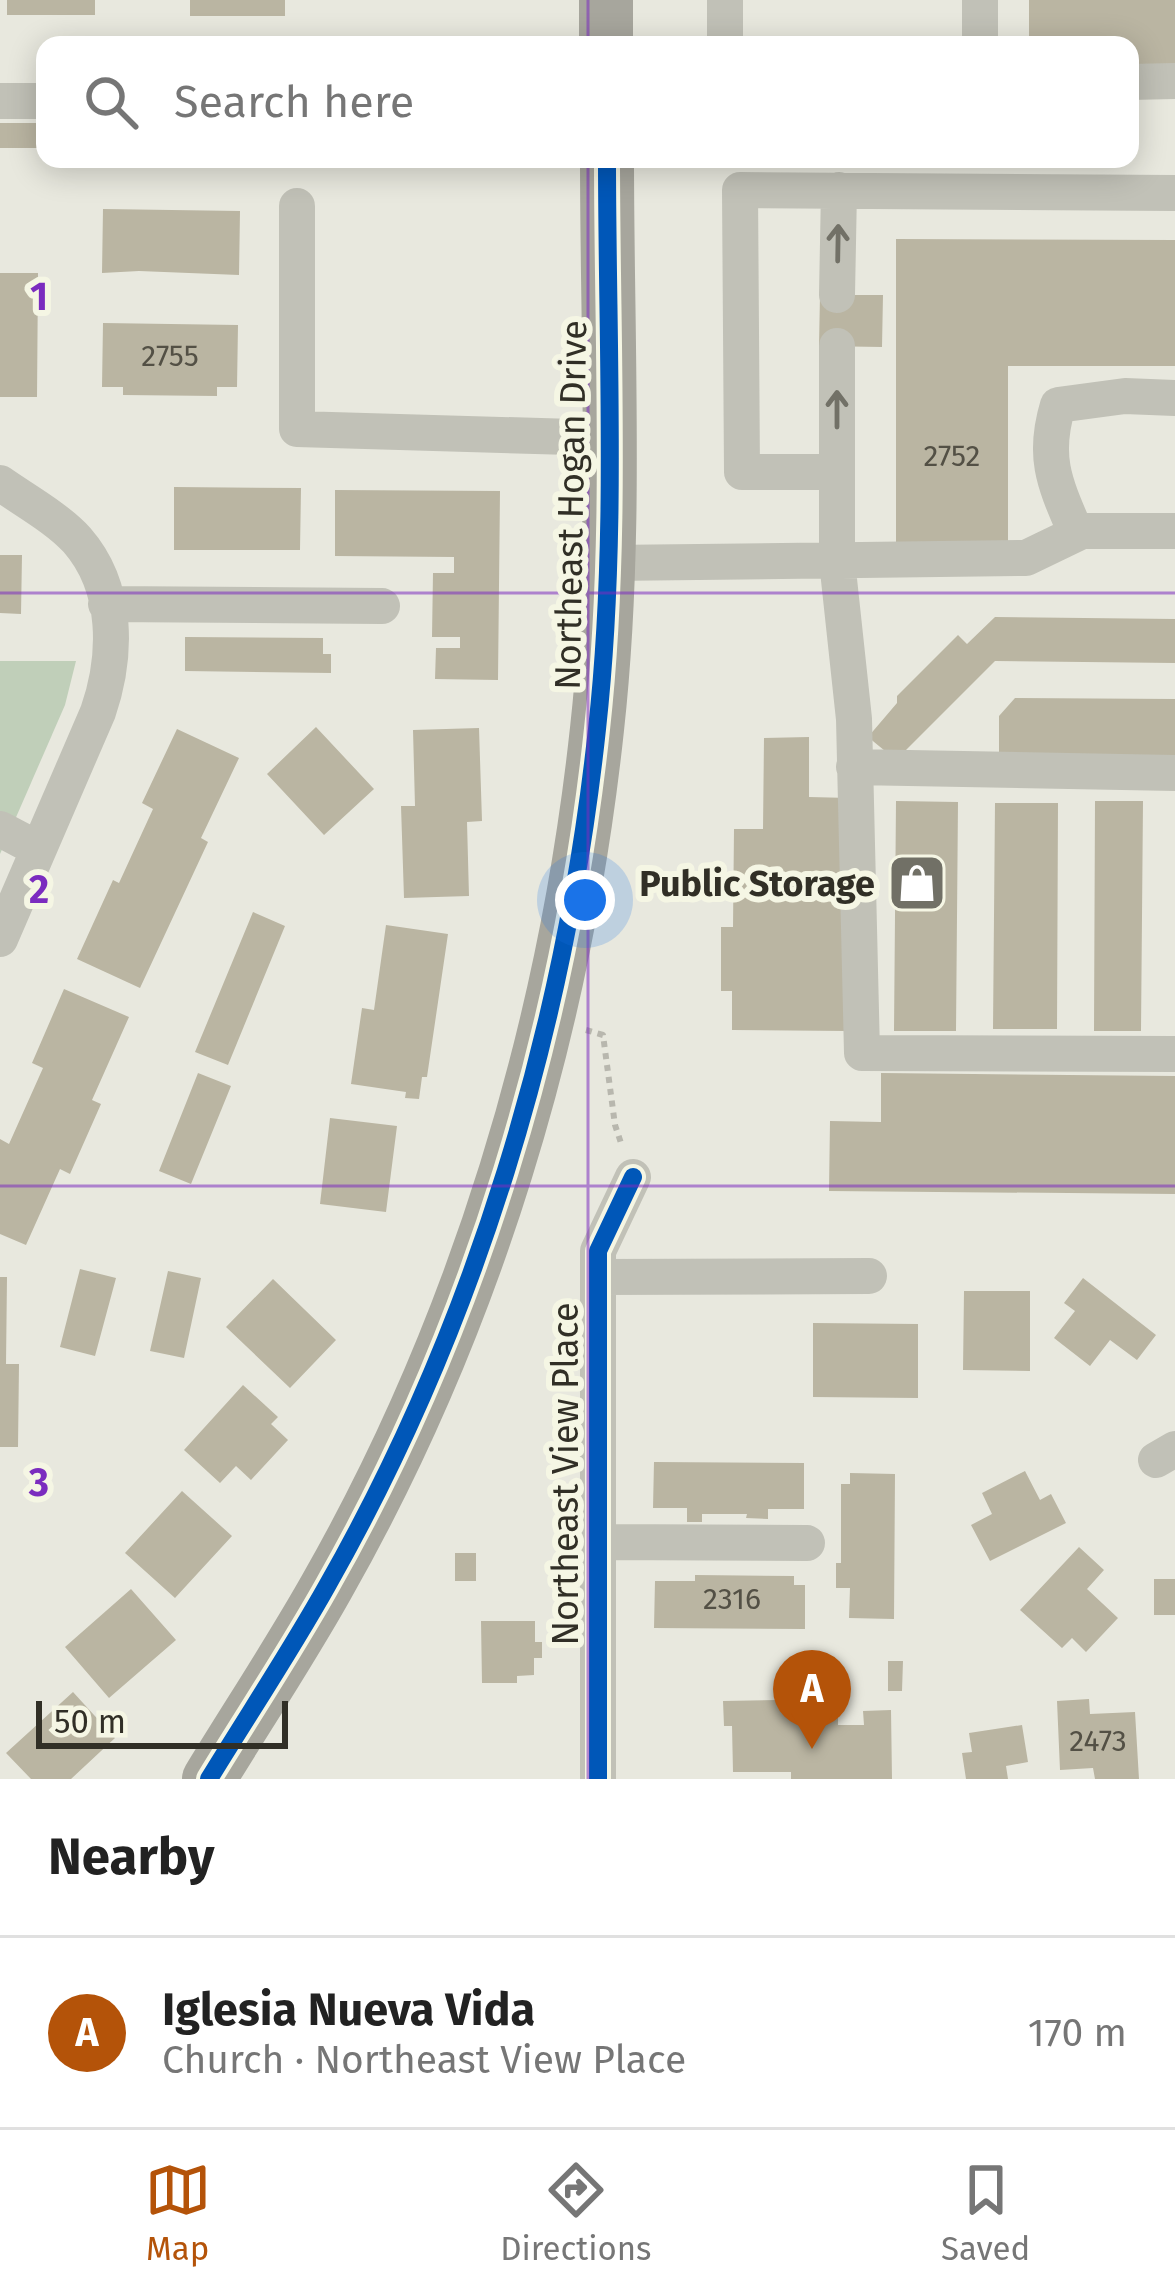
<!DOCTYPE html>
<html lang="en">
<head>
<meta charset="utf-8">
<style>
  :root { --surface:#fff; --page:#f2f2f2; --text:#222; --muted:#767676; --line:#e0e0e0; --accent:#b45309 }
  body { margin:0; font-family:"Fira Sans",sans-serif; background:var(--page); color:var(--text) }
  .scale { position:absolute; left:36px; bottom:30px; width:252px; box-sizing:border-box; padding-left:12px; border:6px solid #312f26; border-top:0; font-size:33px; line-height:42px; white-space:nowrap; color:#312f26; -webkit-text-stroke:9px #f5f6e4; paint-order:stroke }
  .you { position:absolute; left:585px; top:900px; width:42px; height:42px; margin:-30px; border:9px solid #fff; border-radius:50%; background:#1a73e8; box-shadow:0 0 0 18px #1a73e833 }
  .badge { display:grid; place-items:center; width:78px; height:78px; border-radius:50%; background:var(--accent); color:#fff; font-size:39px; font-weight:700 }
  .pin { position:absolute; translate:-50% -99px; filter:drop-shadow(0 3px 6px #0008) }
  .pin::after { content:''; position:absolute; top:63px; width:42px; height:36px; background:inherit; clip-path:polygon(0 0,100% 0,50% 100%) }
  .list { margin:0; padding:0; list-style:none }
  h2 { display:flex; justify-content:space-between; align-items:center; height:156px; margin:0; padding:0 48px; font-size:51px }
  h2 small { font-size:39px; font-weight:400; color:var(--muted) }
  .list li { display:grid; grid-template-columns:78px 1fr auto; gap:36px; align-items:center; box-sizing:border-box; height:192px; padding:0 48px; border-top:3px solid var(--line) }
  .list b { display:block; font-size:45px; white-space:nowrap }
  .list p { margin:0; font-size:39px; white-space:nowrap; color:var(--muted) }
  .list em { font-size:39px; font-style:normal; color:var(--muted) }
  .icon { flex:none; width:66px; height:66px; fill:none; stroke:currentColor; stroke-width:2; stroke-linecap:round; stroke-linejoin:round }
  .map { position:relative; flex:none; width:1175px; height:1779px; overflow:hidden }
  .search { position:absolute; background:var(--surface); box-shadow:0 6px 30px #0003; left:36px; right:36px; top:36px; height:132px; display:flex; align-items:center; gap:30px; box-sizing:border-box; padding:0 42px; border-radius:24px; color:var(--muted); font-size:45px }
  .sheet { height:348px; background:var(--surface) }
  nav { display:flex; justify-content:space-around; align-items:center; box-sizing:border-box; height:168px; border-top:3px solid var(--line); background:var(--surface); font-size:33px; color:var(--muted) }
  nav a { display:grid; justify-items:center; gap:6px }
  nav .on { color:var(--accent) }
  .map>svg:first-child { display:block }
</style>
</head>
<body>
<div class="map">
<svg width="1175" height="1779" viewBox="0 0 1175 1779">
  <rect width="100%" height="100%" fill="#e8e8de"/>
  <path fill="#c0cfb9" d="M0 661H76L65 705 0 854Z"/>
  <path fill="#bab5a2" d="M7 0H95V15H7Z
    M190 0H285V16H190Z
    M1029 0H1175V72H1130V45H1029Z
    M0 123H45V148H0Z
    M103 209 240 211 239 275 139 271 102 273Z
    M896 239 1175 240V366H1008V545H896Z
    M0 273H38L37 397H0Z
    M820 295H883L882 347 819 346Z
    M103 323 238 325 237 387H217V396L123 395V387H102Z
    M174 487 301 488 300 550H174Z
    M335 490 500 491 498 680 435 679 436 648H460V637H432L433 573H454V557L335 556Z
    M0 555H22L21 614 0 613Z
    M995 617 1175 619V663L995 661 896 760 868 737 897 703V696L958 635 967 644Z
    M185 637 323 638V654H331V673L185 671Z
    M1015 698 1175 699V756L999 755V716Z
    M316 727 374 789 324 835 267 774Z
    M479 728 482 821 467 822 469 896 404 898 401 806H415L413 730Z
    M177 729 239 758 201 838 208 842 140 988 77 959 113 880 119 883 153 809 142 803Z
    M809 737V797L850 798 848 1031 732 1030V991H721V927H733L734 829H763L764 738Z
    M896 801 958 802 956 1031H894Z
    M1095 801H1143L1141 1031H1094Z
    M995 803H1058L1057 1029H993Z
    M253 912 285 926 228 1065 195 1052Z
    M386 925 448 934 427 1077H422L419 1099 405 1098 406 1092 351 1084 362 1008 374 1010Z
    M64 989 129 1017 92 1100 101 1104 70 1174 60 1169 26 1245 0 1234V1139L9 1144 43 1068 32 1063Z
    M198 1073 231 1086 191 1184 159 1171Z
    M881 1073 1175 1076V1194L829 1191 830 1121 881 1122Z
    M330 1118 397 1126 386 1212 320 1204Z
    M80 1269 116 1278 95 1356 60 1347Z
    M168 1271 201 1278 184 1358 150 1351Z
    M0 1277H7L6 1364H19L18 1447H0Z
    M1083 1278 1156 1335 1137 1360 1110 1340 1090 1366 1054 1338 1075 1311 1064 1303Z
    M273 1279 336 1340 290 1388 226 1327Z
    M964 1291H1030V1371L963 1370Z
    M813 1323 918 1324V1398L813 1397Z
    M243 1385 278 1417 271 1424 288 1440 251 1480 236 1466 220 1483 184 1450Z
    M654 1462 804 1463V1509H768V1519L746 1518 747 1514H702V1522H687V1508H653Z
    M1025 1471 1040 1500 1051 1494 1066 1523 990 1561 971 1525 992 1514 982 1493Z
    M850 1473 895 1474 894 1619 849 1618 850 1588H836V1563H841V1484H850Z
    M182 1491 232 1536 175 1598 125 1553Z
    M1079 1547 1104 1570 1087 1589 1118 1618 1086 1652 1072 1638 1062 1648 1020 1610Z
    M455 1553H476V1581H455Z
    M695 1575 794 1576V1585H805V1629L654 1628 655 1581H695Z
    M1154 1579H1175V1615H1154Z
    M131 1589 176 1640 109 1698 65 1647Z
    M481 1621H535V1642H542V1658H534V1675L517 1676V1683H482Z
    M888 1661H903L902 1691H888Z
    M73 1692 115 1738 71 1779H31L6 1753Z
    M838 1699V1725H864L863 1711 891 1710 892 1779H791V1772H733L732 1726H724L723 1701Z
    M1089 1699 1090 1714 1135 1712 1139 1779H1095L1093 1768 1060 1770 1057 1701Z
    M1022 1725 1028 1762 1006 1766 1008 1779H966L962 1753 972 1752 969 1733Z"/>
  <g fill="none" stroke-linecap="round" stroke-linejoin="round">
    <path stroke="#b8b7ae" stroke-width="6" stroke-dasharray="6 6" stroke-linecap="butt" d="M586 1030 603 1035 615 1125 622 1146"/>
    <path stroke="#c1c1b7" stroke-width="36" d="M725 0V45
      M980 45V0
      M1130 82 1175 81
      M0 101H45
      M1175 193 740 190 742 472H837V561L854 719 862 1053 1175 1054
      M297 206V429L607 438
      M837 295 839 190
      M837 346V472
      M0 483C24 500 57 518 77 540 119 588 117 657 98 712L0 939
      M1076 533C1055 484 1042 458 1058 405L1125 396 1175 398
      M609 563 1026 558 1082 531H1175
      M106 604 382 606
      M854 767 1175 773
      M0 829 38 849
      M598 1277 869 1276
      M1156 1460 1175 1449
      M598 1542 807 1543
      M598 1779V1251L633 1177"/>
    <path stroke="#a7a69d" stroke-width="54" d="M606 0V45
      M209 1779C248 1715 290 1652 327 1586 476 1324 565 1027 597 729 618 540 607 348 607 159"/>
    <g stroke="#f5f6e4" stroke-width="26">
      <path id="cycleway" d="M209 1779C248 1715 290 1652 327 1586 476 1324 565 1027 597 729 618 540 607 348 607 159
        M598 1779V1251L633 1177"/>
    </g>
    <use href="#cycleway" stroke="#0057b8" stroke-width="18"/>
  </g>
  <defs><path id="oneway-shaft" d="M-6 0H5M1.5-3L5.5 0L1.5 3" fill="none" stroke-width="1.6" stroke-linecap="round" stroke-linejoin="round" transform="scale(3)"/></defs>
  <g stroke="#727167">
    <use href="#oneway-shaft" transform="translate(838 243) rotate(-89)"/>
    <use href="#oneway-shaft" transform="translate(837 409) rotate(-90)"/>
  </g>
  <path fill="none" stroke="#7b2cbf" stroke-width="3" stroke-opacity="0.55" d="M588 0V45M588 159V1779M0 593H1175M0 1186H1175"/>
  <defs>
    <g id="shop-square" transform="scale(3)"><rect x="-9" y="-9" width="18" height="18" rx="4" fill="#717066" stroke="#f5f6e4"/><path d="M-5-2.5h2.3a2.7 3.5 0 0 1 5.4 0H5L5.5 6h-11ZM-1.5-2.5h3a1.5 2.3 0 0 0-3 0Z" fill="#fff"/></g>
  </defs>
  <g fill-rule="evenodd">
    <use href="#shop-square" x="917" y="883"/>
  </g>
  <g text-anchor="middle" stroke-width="12" stroke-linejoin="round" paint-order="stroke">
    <g font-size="30" fill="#535045">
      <text x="170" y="366">2755</text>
      <text x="952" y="466">2752</text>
      <text x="732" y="1609">2316</text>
      <text x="1098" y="1751">2473</text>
    </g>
    <g font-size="36" fill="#312f26" stroke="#f5f6e4">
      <text transform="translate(570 505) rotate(-89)" y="13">Northeast Hogan Drive</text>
      <text transform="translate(565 1474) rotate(-90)" y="13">Northeast View Place</text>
    </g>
    <g font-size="36" font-weight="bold" fill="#312f26" stroke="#f5f6e4" text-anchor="end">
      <text x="875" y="896">Public Storage</text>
    </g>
  </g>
  <g font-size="39" text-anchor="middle" font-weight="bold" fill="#7b2cbf" stroke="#f5f6e4" stroke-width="12" stroke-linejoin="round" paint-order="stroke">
    <text x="39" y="310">1</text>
    <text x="39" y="903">2</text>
    <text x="39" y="1496">3</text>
  </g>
</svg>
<div class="scale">50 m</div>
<div class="you"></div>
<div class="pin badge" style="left:812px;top:1749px">A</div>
<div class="search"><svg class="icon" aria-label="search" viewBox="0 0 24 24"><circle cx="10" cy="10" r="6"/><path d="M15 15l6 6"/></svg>Search here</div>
</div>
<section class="sheet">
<h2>Nearby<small></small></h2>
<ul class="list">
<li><span class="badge">A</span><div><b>Iglesia Nueva Vida</b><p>Church · Northeast View Place</p></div><em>170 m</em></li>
</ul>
</section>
<nav>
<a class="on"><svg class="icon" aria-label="map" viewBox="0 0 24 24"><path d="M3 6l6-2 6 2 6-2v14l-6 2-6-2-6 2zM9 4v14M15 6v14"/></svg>Map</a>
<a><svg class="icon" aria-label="directions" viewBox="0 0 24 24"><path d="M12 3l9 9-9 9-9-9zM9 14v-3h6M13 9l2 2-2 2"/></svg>Directions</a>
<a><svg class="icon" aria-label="saved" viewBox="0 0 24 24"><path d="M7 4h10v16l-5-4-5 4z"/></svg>Saved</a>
</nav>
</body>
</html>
